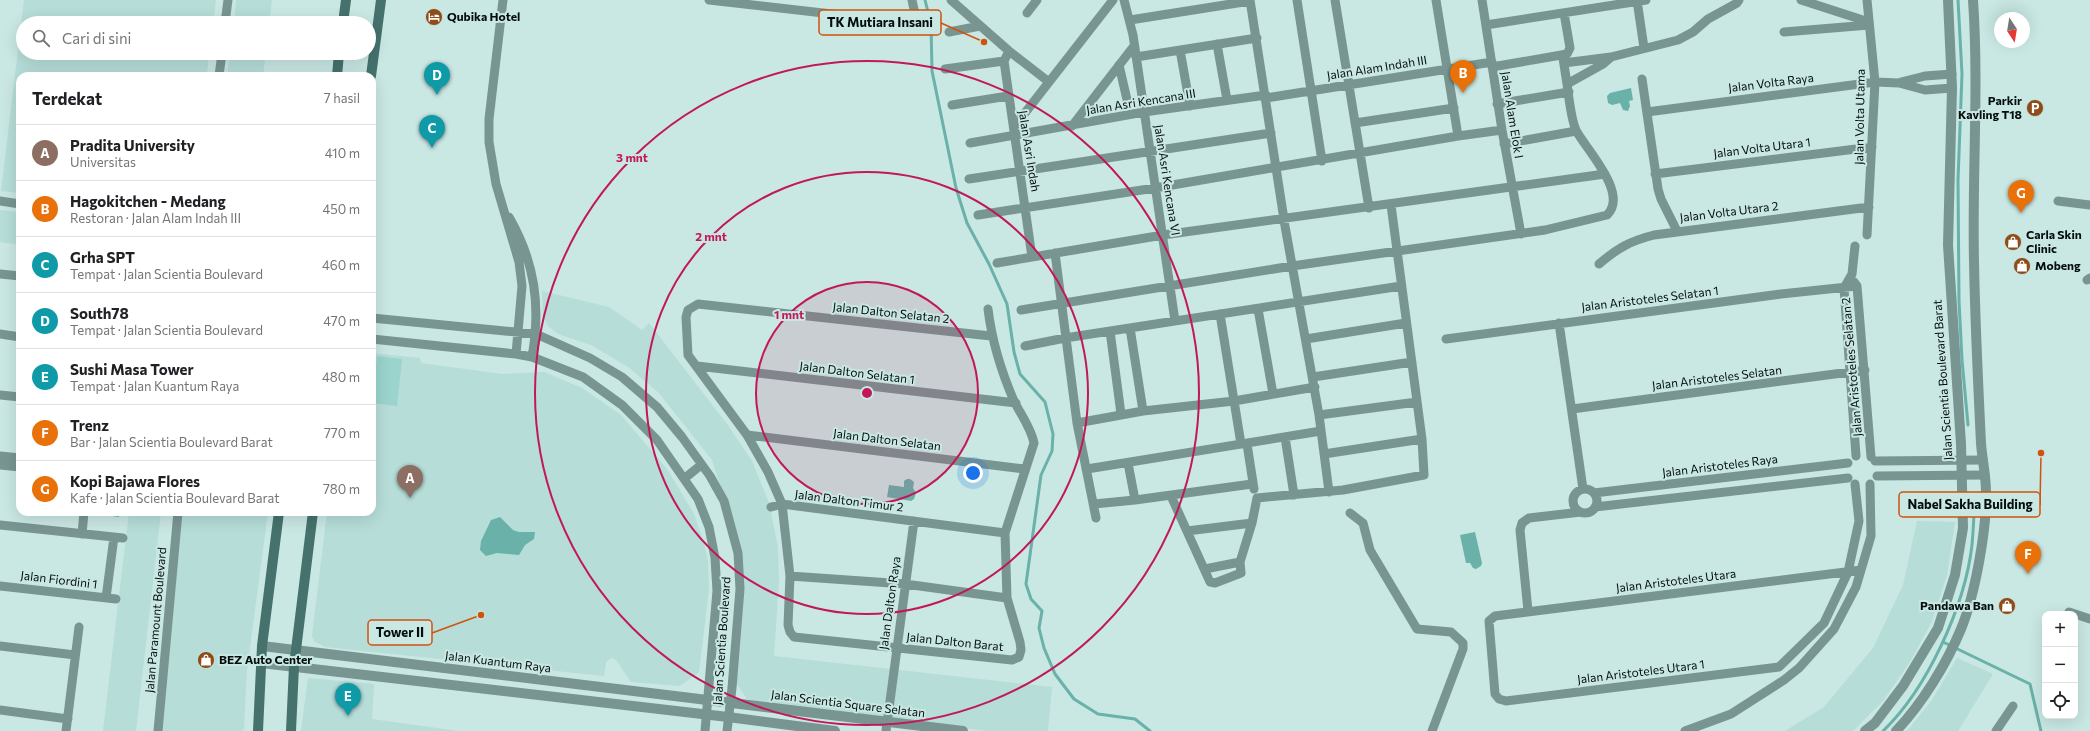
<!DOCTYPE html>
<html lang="id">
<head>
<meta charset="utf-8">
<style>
  :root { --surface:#fff; --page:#f2f2f2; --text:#202124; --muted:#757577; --line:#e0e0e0; --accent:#2563eb }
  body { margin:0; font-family:Commissioner,sans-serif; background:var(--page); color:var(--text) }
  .controls { position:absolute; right:12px; bottom:12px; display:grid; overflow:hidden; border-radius:8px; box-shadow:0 4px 16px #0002 }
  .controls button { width:36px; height:36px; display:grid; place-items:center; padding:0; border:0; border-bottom:1px solid var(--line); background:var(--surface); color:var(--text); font:20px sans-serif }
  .compass { position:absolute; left:1994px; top:12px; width:36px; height:36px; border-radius:50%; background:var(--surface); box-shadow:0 4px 16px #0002; rotate:168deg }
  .you { position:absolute; left:973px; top:473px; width:14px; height:14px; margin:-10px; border:3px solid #fff; border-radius:50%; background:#1a73e8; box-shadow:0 0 0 6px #1a73e833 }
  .badge { display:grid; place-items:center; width:26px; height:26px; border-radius:50%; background:var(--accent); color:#fff; font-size:13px; font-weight:700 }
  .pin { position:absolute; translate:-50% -33px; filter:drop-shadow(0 1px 2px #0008) }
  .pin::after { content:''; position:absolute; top:21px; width:14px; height:12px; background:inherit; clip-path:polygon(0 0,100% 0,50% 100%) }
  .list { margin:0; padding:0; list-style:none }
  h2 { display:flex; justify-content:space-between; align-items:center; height:52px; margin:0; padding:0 16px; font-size:17px }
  h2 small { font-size:13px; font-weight:400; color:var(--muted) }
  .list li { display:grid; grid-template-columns:26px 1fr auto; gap:12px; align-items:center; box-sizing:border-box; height:56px; padding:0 16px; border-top:1px solid var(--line) }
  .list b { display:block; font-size:15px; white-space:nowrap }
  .list p { margin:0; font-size:13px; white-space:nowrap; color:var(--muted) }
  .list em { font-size:13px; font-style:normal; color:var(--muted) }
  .icon { flex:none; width:22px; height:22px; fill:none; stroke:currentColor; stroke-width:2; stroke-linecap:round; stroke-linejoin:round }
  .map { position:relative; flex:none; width:2090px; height:731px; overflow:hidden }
  .search { position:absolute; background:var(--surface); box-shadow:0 4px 16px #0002; left:16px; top:16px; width:360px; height:44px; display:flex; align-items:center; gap:10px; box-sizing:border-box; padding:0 14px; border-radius:22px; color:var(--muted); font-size:15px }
  .panel { position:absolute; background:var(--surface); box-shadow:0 4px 16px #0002; left:16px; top:72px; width:360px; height:444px; border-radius:12px }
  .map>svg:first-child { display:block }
</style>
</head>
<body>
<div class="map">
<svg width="2090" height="731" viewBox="0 0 2090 731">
  <rect width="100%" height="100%" fill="#c9e7e3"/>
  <path fill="#b6ddd8" d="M24 0H216L213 23H23V53H209L207 76H20V193L1 191Z
    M236 0H272L269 23H234Z
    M230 53H266L263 76H227Z
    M0 210 20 212V245L0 242Z
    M542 291 609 307 642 330 649 323 727 424 752 461 769 503 778 547 779 582 774 656 1052 687 1048 731H988L921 724 747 699 736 683 744 586 740 547 712 460 659 393 628 367 591 345 558 334 548 326 543 316Z
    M372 353 420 358 421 363 502 374 544 372 582 388 621 415 667 469 694 514 704 543 708 560 709 589 699 672 680 686 631 682 616 660 611 658 606 662 604 676 325 647 314 641 312 636 327 512H372Z
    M129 512H161L136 731H103Z
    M181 512H268L247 670 244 729 242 731H154Z
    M1917 521 1955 522 1947 575 1932 621 1910 662 1883 701 1853 731H1785L1824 707 1873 648 1903 585Z
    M1957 658 1993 674 1958 731H1907L1932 700Z
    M308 678 374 684 372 719 458 731H301Z"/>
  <path fill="#9ad4cd" d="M20 104V138H16Z
    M377 356 402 359 397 406 372 403Z"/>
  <path fill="#69b1a9" d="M1631 88 1633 100 1629 101 1630 106 1628 111 1623 110 1620 103 1612 105 1608 103 1607 96 1610 93Z
    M907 479H910L914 482 913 488 916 493 914 499 911 501 887 497 889 485 904 487V481Z
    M99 512H119V517L98 514Z
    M500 517 513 530 519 532H535L534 539 525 545 519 555 497 553 486 556 480 550 481 541 491 520Z
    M1475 532 1482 563 1481 566 1476 569 1473 568 1470 563H1466L1460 535Z"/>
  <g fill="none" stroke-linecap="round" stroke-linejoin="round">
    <path stroke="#69b1a9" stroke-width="3" d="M925 0 931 24 932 71 956 188 967 223 989 264 1007 304 1014 352 1020 374 1045 402 1053 434 1052 451 1041 475 1026 584 1031 599 1042 611 1039 628 1044 648 1055 674 1074 699 1098 714 1135 719 1150 731
      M1958 0 1962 74 1958 180 1959 301 1962 360 1968 425
      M1943 642 2030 684 2041 731
      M1883 731C1927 689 1965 606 1972 545 1973 533 1974 521 1974 509"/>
    <path stroke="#799592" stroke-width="9" d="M503 0 489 119V142L496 184 519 262 522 286 516 354
      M709 0 911 23 915 22 916 19 912 0
      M951 0 1009 51 1049 82
      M1124 0 1133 35 1175 321
      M1250 0 1285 226 1319 415 1329 492
      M1297 0 1322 161
      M1335 0 1369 208
      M1436 0 1458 136
      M1482 0 1502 130 1521 234
      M1637 0 1644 48
      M1801 0 1869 22
      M1027 13 1037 0
      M1130 20 1250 1
      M225 23 228 0
      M1486 25 1646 0
      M949 32 980 26
      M1784 32 1869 25
      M1217 44 1227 100
      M1180 50 1190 106
      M1009 51 1004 61 1032 257
      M1136 57 1257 38
      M1563 58 1567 84
      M1564 63 1611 57
      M1119 65 1128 104
      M1492 67 1567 54 1570 48 1564 13
      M945 69 1004 61
      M219 76 222 53
      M1642 79 1658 189 1661 199 1677 231
      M1901 82 1925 76 1952 74
      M1266 98 1492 62
      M1497 104 1569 92
      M952 105 1008 96
      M1647 112 1875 82 1899 83 1925 90 1952 88
      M1355 123 1454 108
      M1072 126 1134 46
      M1014 127 1113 0
      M970 143 1144 112 1266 95
      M1504 144 1576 131
      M1655 174 1872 147
      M969 179 1271 133
      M0 201 20 204
      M2058 201 2090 205
      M978 215 1155 188 1458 136 1502 130
      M509 217C535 262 541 306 532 357
      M1867 235 1875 82 1867 0
      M1855 246 1852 274 1844 288 1856 456
      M1055 253 1077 423 1096 518
      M997 263 1163 235 1605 174
      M1599 264C1618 248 1630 241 1654 235L1869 207
      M0 274 20 276
      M2087 280 2090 278
      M1854 282 1857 286 1871 457
      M988 309C992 342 1001 371 1014 401 1021 415 1031 428 1034 443L1005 533 1007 598 1020 642 1021 650 1019 657 1012 660 794 637 790 632 788 625 790 576 782 504 768 472 747 435 688 355 686 317 688 310 698 304 991 336
      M1258 309 1273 394
      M1021 310 1292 266 1545 230 1607 215C1629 194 1587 150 1577 132 1571 122 1569 97 1567 84L1603 64 1611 57 1678 40 1693 32 1708 19 1737 3 1739 0
      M1220 314 1241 444
      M372 318 536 334 590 358 622 377 657 407 682 437 710 476 724 501 738 553 740 589 732 688 727 731
      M1559 323 1583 489
      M1130 328 1143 411
      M1110 331 1121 414
      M0 334 20 337
      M372 339 516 354 532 357 583 377 622 405 657 440 698 499 709 527 715 558 717 591 705 731
      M1306 339 1406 323
      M1446 339 1781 294 1857 286
      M1025 346 1065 338 1401 286
      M697 366 1016 403
      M1313 377 1412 362
      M0 395 20 397
      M1572 409 1865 370
      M1319 415 1417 402
      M1077 423 1143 411 1234 401 1315 387
      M747 435 1024 469
      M1285 437 1294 495
      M1247 444 1254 489
      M1324 454 1422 439
      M0 456 20 458
      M1875 461 1983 460
      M1128 463 1135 500
      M0 465 20 467
      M1087 469 1321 431
      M1877 476 1985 475
      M685 478 701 465
      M1573 501a12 12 0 1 1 24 0a12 12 0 1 1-24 0Z
      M1594 493 1848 463
      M1171 496 1210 582 1215 583 1241 573 1240 562 1252 523 1257 498 1343 490 1424 475 1422 439 1391 205
      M1094 504 1135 500 1252 484
      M771 507 782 504 1005 533
      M1595 507 1848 478
      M1350 513 1363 523 1370 550 1417 629 1451 632 1463 643V649L1432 731
      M0 525 123 538
      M1187 531 1252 523
      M82 534 84 512
      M1205 569 1240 562
      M790 576 905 584 1007 598
      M0 586 116 599
      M106 598 114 537
      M1528 611 1520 530 1522 523 1529 518 1581 512
      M2069 612 2090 619
      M0 646 75 655
      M1779 667 1506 701 1499 699 1495 694 1489 621 1495 616 1861 570
      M1779 667 1824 623 1848 572 1859 521 1855 484
      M0 710 68 719
      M66 731 79 627
      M158 731 178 512
      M886 731 914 521
      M1685 731 1731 714 1784 680 1799 668 1834 629 1856 587 1871 536 1870 484
      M1996 731 2013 706"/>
    <path stroke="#799592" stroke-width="10" d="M262 646 963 731
      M261 663 728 717 835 731
      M1865 731 1875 723 1903 686 1938 628 1955 575 1963 528 1961 444 1948 245 1952 88 1948 0
      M1896 731C1922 704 1947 663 1961 629 1975 595 1987 529 1986 492 1986 475 1982 459 1981 443 1978 382 1975 322 1974 261 1972 174 1979 87 1973 0"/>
    <path stroke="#45726d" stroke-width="10" d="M343 23 346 0
      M337 76 339 53
      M371 76 381 0
      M258 731 262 646 279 512
      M291 731 294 666 313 512"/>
  </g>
  <circle cx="867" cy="393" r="111" fill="#c2185b" fill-opacity=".12"/>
  <g fill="none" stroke="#c2185b" stroke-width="2">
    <circle cx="867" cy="393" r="111"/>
    <circle cx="867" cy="393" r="221"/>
    <circle cx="867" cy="393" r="332"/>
  </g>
  <defs>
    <g id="hotel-disc" transform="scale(0.9)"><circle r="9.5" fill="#8e4c19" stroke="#c9e7e3"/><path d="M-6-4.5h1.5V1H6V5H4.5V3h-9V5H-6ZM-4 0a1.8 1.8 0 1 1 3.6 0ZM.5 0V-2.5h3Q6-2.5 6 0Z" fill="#fff"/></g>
    <g id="parking-disc" transform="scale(0.9)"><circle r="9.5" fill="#8e4c19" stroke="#c9e7e3"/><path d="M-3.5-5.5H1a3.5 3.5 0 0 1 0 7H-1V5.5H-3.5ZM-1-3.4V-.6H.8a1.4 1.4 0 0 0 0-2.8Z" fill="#fff"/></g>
    <g id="shop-disc" transform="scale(0.9)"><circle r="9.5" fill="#8e4c19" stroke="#c9e7e3"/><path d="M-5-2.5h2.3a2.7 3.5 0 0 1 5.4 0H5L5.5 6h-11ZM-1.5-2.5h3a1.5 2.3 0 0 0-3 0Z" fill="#fff"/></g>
  </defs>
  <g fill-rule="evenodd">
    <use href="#hotel-disc" x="434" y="17"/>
    <use href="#parking-disc" x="2035" y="108"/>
    <use href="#shop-disc" x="2013" y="242"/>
    <use href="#shop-disc" x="2022" y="266"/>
    <use href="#shop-disc" x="2007" y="606"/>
    <use href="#shop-disc" x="206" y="660"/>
  </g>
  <g text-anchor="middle" stroke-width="4" stroke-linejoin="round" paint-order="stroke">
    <g font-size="12" font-weight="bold" fill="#040e0c" stroke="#c9e7e3" text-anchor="start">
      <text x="447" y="21">Qubika Hotel</text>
      <text x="2022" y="105" text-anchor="end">Parkir<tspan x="2022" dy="14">Kavling T18</tspan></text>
      <text x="2026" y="239">Carla Skin<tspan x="2026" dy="14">Clinic</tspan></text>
      <text x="2035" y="270">Mobeng</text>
      <text x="1994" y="610" text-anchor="end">Pandawa Ban</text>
      <text x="219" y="664">BEZ Auto Center</text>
    </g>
    <g font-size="12" fill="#040e0c" stroke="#c9e7e3">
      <text transform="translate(1377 68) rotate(-9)" y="4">Jalan Alam Indah III</text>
      <text transform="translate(1771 83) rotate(-7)" y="4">Jalan Volta Raya</text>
      <text transform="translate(1141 102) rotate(-9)" y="4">Jalan Asri Kencana III</text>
      <text transform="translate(1512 115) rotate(81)" y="4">Jalan Alam Elok I</text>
      <text transform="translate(1860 117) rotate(-89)" y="4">Jalan Volta Utama</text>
      <text transform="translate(1762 148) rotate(-7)" y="4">Jalan Volta Utara 1</text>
      <text transform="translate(1029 151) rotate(81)" y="4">Jalan Asri Indah</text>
      <text transform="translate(1167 180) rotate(81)" y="4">Jalan Asri Kencana VI</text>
      <text transform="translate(1729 212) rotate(-7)" y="4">Jalan Volta Utara 2</text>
      <text transform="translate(1650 299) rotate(-7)" y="4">Jalan Aristoteles Selatan 1</text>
      <text transform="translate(891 313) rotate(6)" y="4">Jalan Dalton Selatan 2</text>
      <text transform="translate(1852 367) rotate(-95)" y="4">Jalan Aristoteles Selatan 2</text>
      <text transform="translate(857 373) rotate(7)" y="4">Jalan Dalton Selatan 1</text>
      <text transform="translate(1717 378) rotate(-7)" y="4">Jalan Aristoteles Selatan</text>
      <text transform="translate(1943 380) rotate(-94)" y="4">Jalan Scientia Boulevard Barat</text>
      <text transform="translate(887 440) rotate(7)" y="4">Jalan Dalton Selatan</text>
      <text transform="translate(1720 466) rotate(-7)" y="4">Jalan Aristoteles Raya</text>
      <text transform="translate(849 501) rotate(7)" y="4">Jalan Dalton Timur 2</text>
      <text transform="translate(59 580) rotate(7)" y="4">Jalan Fiordini 1</text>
      <text transform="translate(1676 581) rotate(-7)" y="4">Jalan Aristoteles Utara</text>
      <text transform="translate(890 603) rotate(-82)" y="4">Jalan Dalton Raya</text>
      <text transform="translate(156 620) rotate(-85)" y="4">Jalan Paramount Boulevard</text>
      <text transform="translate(722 641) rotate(-86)" y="4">Jalan Scientia Boulevard</text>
      <text transform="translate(955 642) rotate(6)" y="4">Jalan Dalton Barat</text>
      <text transform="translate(498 662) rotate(7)" y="4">Jalan Kuantum Raya</text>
      <text transform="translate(1641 672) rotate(-7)" y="4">Jalan Aristoteles Utara 1</text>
      <text transform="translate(848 704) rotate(7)" y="4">Jalan Scientia Square Selatan</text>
    </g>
  </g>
  <circle cx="867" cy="393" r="6" fill="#c2185b" stroke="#c9e7e3" stroke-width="2"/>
  <g font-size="12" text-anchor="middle" font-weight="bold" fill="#c2185b" stroke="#c9e7e3" stroke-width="4" stroke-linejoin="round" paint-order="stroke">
    <text x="632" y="162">3 mnt</text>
    <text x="711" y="241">2 mnt</text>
    <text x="789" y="319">1 mnt</text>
  </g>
  <path fill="none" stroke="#d1520c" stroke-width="1.5" d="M984 42L941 23M2041 453L2040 505M481 615L432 633"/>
  <g fill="#d1520c" stroke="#c9e7e3" stroke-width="1.5">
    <circle cx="984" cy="42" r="4"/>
    <circle cx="2041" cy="453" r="4"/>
    <circle cx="481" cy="615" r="4"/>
  </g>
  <g fill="#c9e7e3" stroke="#d1520c" stroke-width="1.5">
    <rect x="819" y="10" width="122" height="25" rx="4"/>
    <rect x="1899" y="492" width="141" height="25" rx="4"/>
    <rect x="368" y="620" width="64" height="25" rx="4"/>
  </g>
  <g font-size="13" text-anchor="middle" font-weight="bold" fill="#040e0c">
    <text x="880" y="27">TK Mutiara Insani</text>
    <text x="1970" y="509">Nabel Sakha Building</text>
    <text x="400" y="637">Tower II</text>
  </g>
</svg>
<div class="controls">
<button>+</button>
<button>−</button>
<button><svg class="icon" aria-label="locate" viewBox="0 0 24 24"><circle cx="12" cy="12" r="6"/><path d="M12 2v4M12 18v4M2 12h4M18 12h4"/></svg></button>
</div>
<svg class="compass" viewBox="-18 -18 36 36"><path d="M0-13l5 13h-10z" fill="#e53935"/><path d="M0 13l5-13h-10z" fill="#757577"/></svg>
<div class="you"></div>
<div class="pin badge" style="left:410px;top:498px;background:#8d6e63">A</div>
<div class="pin badge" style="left:1463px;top:93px;background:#e8710a">B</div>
<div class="pin badge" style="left:432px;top:148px;background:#0f9aa8">C</div>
<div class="pin badge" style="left:437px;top:95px;background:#0f9aa8">D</div>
<div class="pin badge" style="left:348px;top:716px;background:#0f9aa8">E</div>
<div class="pin badge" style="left:2028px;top:574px;background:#e8710a">F</div>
<div class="pin badge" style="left:2021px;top:213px;background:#e8710a">G</div>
<div class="search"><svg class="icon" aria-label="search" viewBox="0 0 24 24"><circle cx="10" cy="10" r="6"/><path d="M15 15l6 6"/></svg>Cari di sini</div>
<section class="panel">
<h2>Terdekat<small>7 hasil</small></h2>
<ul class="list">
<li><span class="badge" style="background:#8d6e63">A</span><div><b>Pradita University</b><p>Universitas</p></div><em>410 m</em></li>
<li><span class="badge" style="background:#e8710a">B</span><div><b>Hagokitchen - Medang</b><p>Restoran · Jalan Alam Indah III</p></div><em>450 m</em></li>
<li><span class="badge" style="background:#0f9aa8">C</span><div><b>Grha SPT</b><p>Tempat · Jalan Scientia Boulevard</p></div><em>460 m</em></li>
<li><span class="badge" style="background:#0f9aa8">D</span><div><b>South78</b><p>Tempat · Jalan Scientia Boulevard</p></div><em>470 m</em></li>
<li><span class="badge" style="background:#0f9aa8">E</span><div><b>Sushi Masa Tower</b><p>Tempat · Jalan Kuantum Raya</p></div><em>480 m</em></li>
<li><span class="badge" style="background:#e8710a">F</span><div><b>Trenz</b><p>Bar · Jalan Scientia Boulevard Barat</p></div><em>770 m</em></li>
<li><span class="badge" style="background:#e8710a">G</span><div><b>Kopi Bajawa Flores</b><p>Kafe · Jalan Scientia Boulevard Barat</p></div><em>780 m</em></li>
</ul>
</section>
</div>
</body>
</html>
